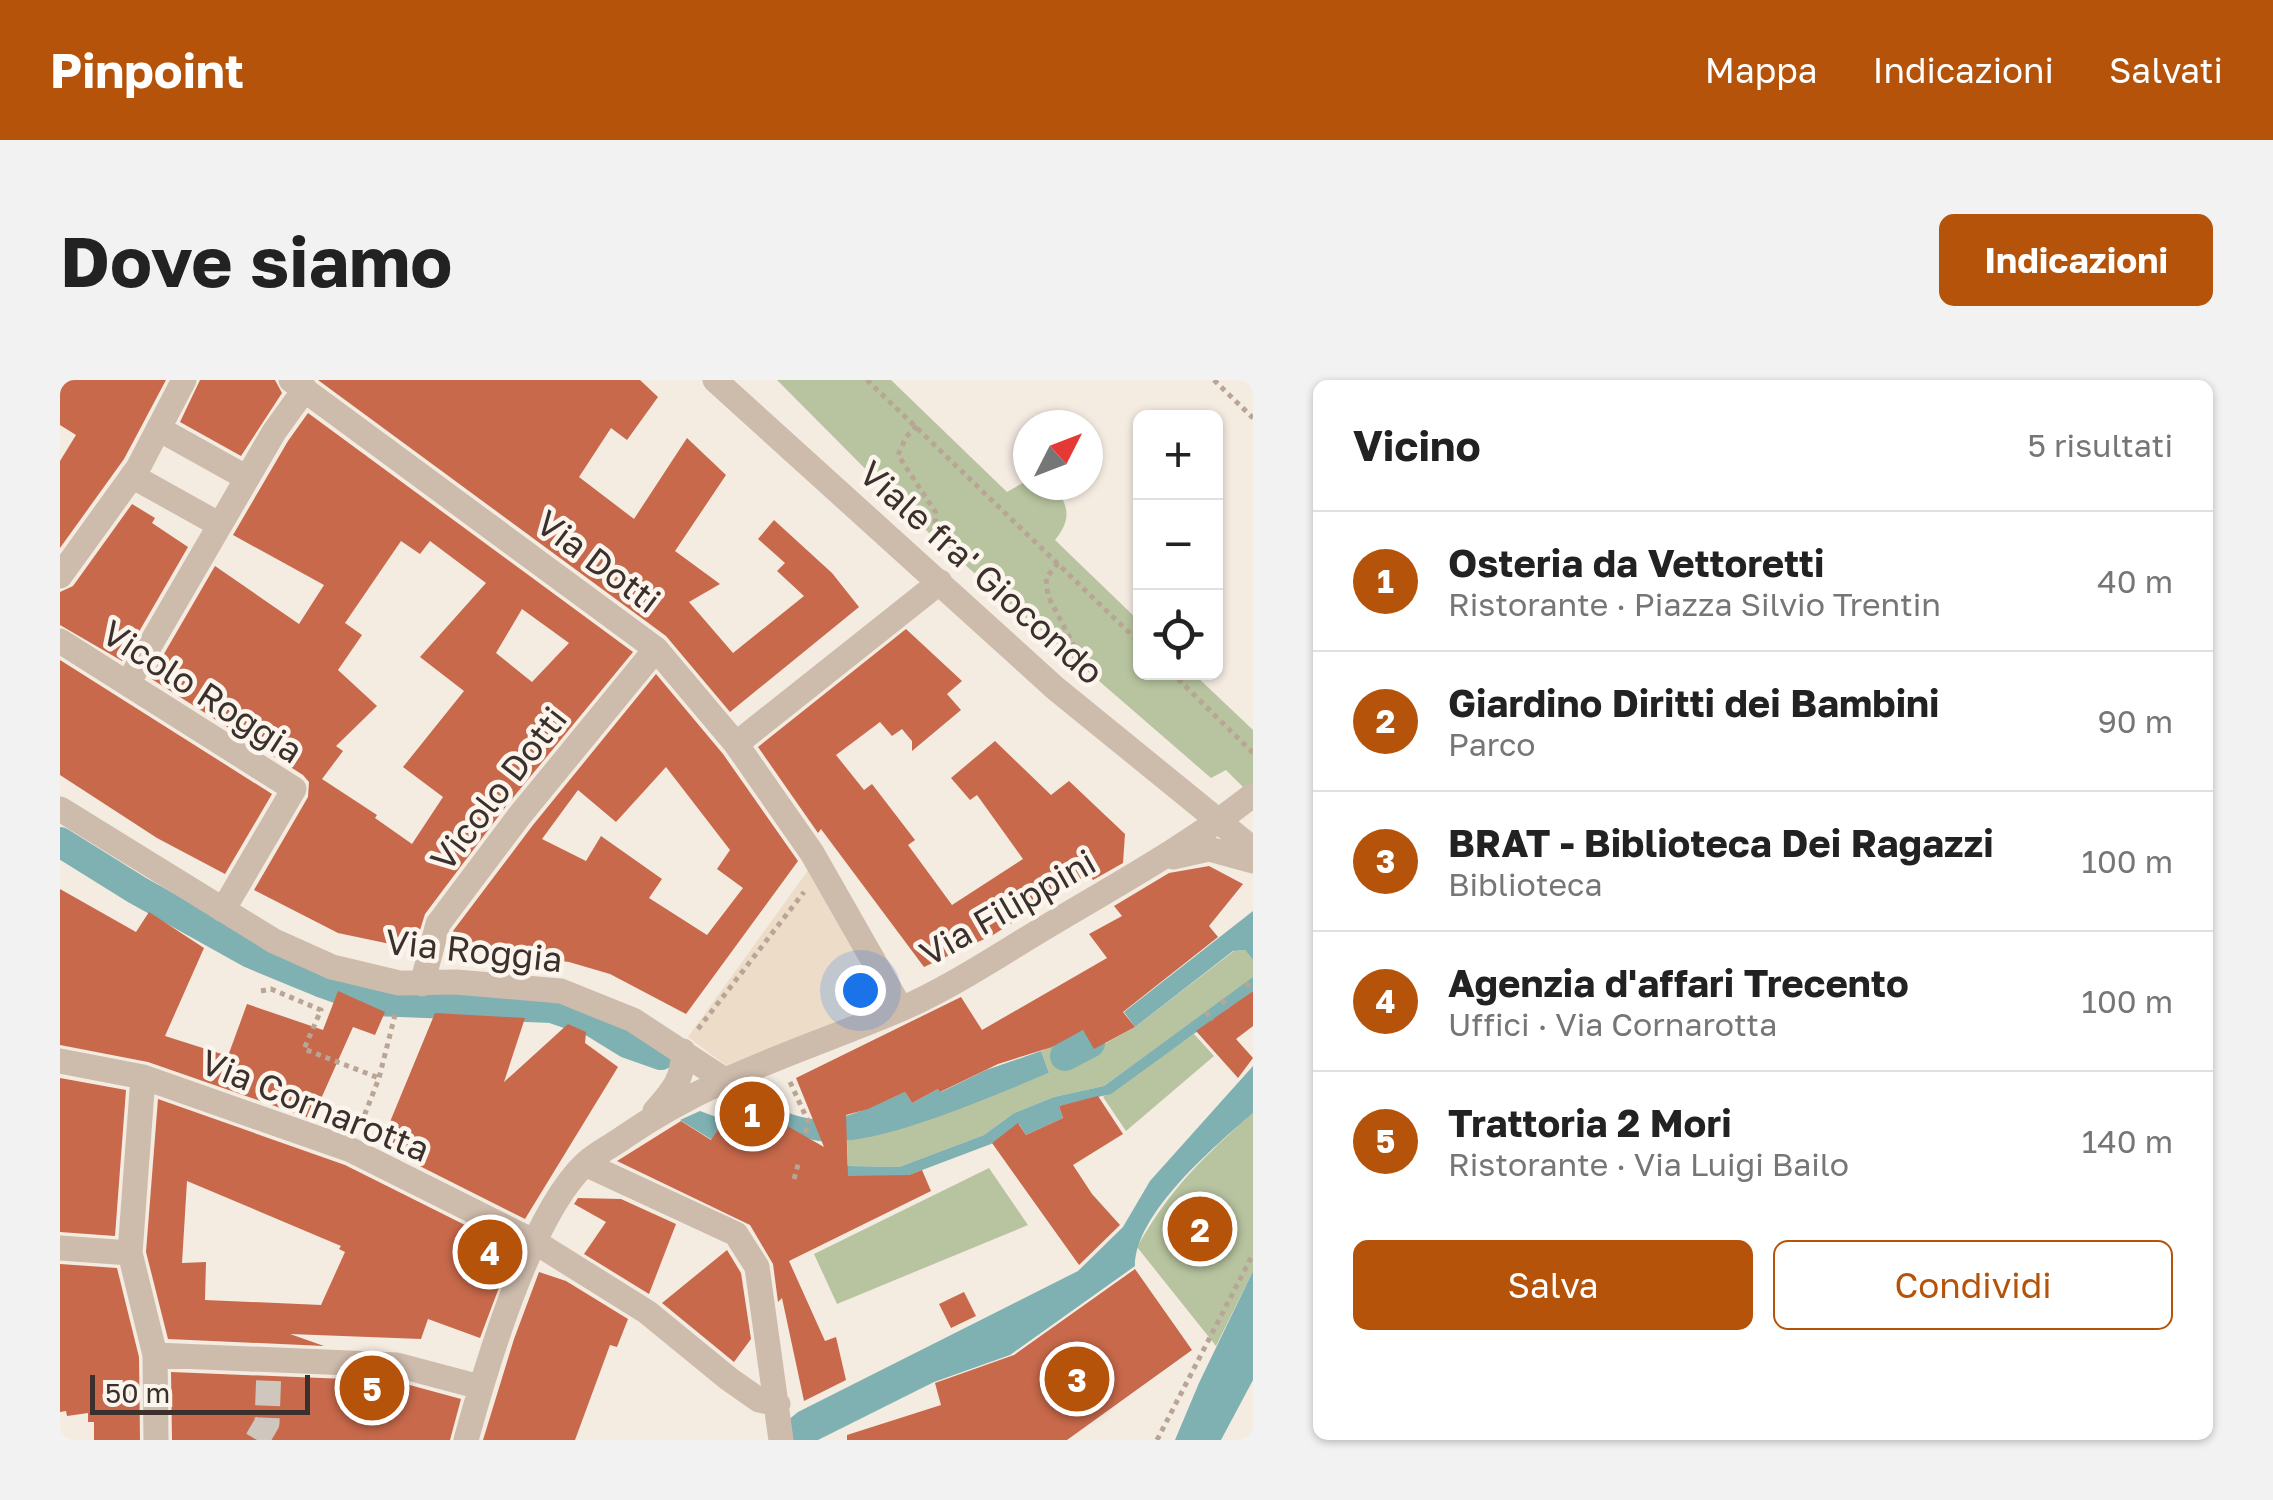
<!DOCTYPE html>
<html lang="it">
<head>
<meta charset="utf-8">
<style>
  :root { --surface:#fff; --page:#f2f2f2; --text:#222; --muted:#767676; --line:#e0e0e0; --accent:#b45309 }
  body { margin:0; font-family:"Golos Text",sans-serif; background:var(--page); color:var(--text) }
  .controls { position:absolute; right:30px; top:30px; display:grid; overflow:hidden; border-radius:15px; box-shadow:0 2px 8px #0004 }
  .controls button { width:90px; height:90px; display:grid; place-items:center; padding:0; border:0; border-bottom:2px solid var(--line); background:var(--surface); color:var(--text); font:50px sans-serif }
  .compass { position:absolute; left:953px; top:30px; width:90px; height:90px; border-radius:50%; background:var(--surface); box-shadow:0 2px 8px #0004; rotate:48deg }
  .scale { position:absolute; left:30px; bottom:25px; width:220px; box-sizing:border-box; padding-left:10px; border:5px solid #3b302b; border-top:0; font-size:28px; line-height:35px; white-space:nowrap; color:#3b302b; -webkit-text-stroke:8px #fbf5ee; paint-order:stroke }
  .you { position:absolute; left:800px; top:610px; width:35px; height:35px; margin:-25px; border:8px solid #fff; border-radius:50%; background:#1a73e8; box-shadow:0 0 0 15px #1a73e833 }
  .badge { display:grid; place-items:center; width:65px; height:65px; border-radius:50%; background:var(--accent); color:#fff; font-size:32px; font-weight:700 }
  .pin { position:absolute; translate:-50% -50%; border:5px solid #fff; box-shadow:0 2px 10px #0006 }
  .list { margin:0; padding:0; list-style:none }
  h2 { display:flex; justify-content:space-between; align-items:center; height:130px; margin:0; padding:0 40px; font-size:42px }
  h2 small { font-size:32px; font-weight:400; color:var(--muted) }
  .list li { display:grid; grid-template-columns:65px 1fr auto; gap:30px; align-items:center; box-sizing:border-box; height:140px; padding:0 40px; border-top:2px solid var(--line) }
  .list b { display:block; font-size:38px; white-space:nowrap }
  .list p { margin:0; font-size:32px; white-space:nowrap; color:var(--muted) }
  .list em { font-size:32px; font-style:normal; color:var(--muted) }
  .actions { display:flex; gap:20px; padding:30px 40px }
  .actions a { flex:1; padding:22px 0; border:2px solid var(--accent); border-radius:15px; text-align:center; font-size:35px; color:var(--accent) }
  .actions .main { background:var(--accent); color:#fff }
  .icon { flex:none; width:55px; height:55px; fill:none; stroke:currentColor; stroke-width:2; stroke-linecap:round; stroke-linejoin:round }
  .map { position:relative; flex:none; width:1193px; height:1060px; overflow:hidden; border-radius:15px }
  header { display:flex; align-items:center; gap:60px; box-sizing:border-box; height:140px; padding:0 50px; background:var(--accent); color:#fff }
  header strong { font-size:48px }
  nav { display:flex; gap:55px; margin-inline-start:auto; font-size:35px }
  .intro { display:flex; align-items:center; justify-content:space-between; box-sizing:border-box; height:240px; padding:0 60px }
  h1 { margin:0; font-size:70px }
  .button { padding:25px 45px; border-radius:15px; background:var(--accent); color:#fff; font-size:35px; font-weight:700 }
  main { display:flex; gap:60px; padding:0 60px }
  aside { flex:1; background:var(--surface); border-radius:15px; box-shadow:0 2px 8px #0004 }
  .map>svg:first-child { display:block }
</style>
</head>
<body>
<header>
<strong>Pinpoint</strong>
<nav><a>Mappa</a><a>Indicazioni</a><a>Salvati</a></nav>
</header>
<div class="intro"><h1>Dove siamo</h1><a class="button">Indicazioni</a></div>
<main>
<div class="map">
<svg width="1193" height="1060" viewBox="0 0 1193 1060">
  <rect width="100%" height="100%" fill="#f4ebe1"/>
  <path fill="#b8c4a0" d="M717 0H831L947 112 968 100V105L994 107C1010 126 1011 140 995 160L1080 242V292L1133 293 1193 350V417L1166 390 1151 398 874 158Z
    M1185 570 1193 580V597L1190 600 1044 706 994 717 954 733 924 755 839 787 788 786 787 761 862 741 989 693 981 671 996 664 1008 684 1075 647 1174 571Z
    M1134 654 1154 676 1066 751 1043 717Z
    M1193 733V891L1156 966 1077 867C1110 809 1143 777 1193 733Z
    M929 788 968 845 777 924 754 874Z"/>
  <path fill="#ecdcc8" d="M749 489 826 624 668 687 628 657Z"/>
  <path fill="#7fb0b2" d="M1193 531V580L1185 570 1173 571 1075 647 1064 632Z
    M1193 597V611L1051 714 999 726 1003 738 966 755 959 744 931 764 841 798 746 797 702 791 620 740 640 731 788 786 839 787 924 755 954 733 994 717 1044 706Z
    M981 671 989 693C938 713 796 778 747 758 722 749 703 731 680 719L686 709C753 754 774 744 845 712L852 723 878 709 881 712 926 690Z
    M1193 686V733C1155 766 1075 833 1075 886L950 975 874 1002 758 1060H728L727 1041 738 1032 1018 891 1063 847 1090 801Z
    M1193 891V1000L1161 1060H1115L1139 1003Z"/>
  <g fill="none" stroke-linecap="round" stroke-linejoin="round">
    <path stroke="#7fb0b2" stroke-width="30" d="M0 462 77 510 190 573 260 602 314 621 492 628 533 642 567 663 601 675
      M1005 676 1030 663"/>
  </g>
  <path fill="#c8694b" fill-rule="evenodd" d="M0 0H106L64 79 0 168V81L16 55 0 45Z
    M140 0H215L222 13 181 76 120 42Z
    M258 0H580L598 17 567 60 551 48 519 97 574 139 627 58 666 95 615 171 660 204 629 222 673 273 744 216 717 191 725 183 698 159 714 140 772 193 799 227 670 332 606 256Z
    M248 33 573 272 447 425 365 534 354 569 278 553 194 510 248 417 249 402 243 395 90 298 155 186 239 244 264 205 173 155 228 61ZM341 161 360 174 370 161 426 203 360 277 404 311 343 387 383 417 352 464 315 438 317 435 262 399 283 371 276 366 317 326 278 290 302 255 285 243ZM462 229 509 263 472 302 436 273Z
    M72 124 95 138 92 143 128 167 62 281 0 245V212L13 206Z
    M846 249 902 301 887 314 901 330 852 371V361L842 349 832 356 820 342 776 375 804 410 812 404 855 460 848 465 892 525 963 479 917 415 910 420 891 398 935 361 991 415 1009 401 1065 454 1063 483 1033 500 1028 494 933 555 864 587 761 449 758 453 698 367Z
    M0 280 212 414 165 494 97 458 0 395Z
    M596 294 663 374 738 481 626 634 550 594 509 582 431 572 388 570 393 551 473 445ZM606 387 670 470 657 489 683 508 647 555 589 518 602 499 541 456 526 481 482 459 518 410 556 442Z
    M1149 486 1183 504 1149 546 1158 557 1063 632 1075 647 1034 669 1023 650 992 667 938 684 880 712 878 709 852 723 845 712 808 729 786 735 788 796 849 795 862 790 871 811 729 881 765 961 776 957 786 1000 744 1021 722 918 718 922 713 884 690 845 557 781 621 741 651 760 680 719 764 767 736 698 901 617 922 650 1047 578 1029 554 1062 536 1054 526 1109 493Z
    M0 509 76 552 89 532 144 568 105 656 168 676 187 624 263 650 278 611 325 632 315 655 293 647 252 739 88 682 0 665Z
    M1193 611V646L1176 659 1193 678 1178 698 1136 651Z
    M375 633 465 638 444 702 508 644 526 652 525 663 558 687 465 839 320 766Z
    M0 698 66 710 55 856 0 852Z
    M1038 716 1063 754 1013 785 1032 814 1060 845 1019 885 932 763 958 743 966 755 1003 738 999 726Z
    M98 719 285 785 447 866 441 878 449 881 420 958 368 939 361 959 230 954 264 966 108 959 86 872ZM127 801 281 866 279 869 285 872 261 925 145 920 146 882 122 883Z
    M518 818 561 819 616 844 589 914 524 874 546 842 514 824Z
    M667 870 681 893 691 959 674 982 602 923Z
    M0 884 57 888 79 977 80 1060H34V1042H28V1033L7 1036 6 1031 0 1032Z
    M1075 889 1132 970 1007 1060H787V1055L881 1025 875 1003 954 975Z
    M479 892 506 901 568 939 557 967 550 965 515 1060H423L454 959Z
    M904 912 916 936 891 948 879 924Z
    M111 992 335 1001 401 1019 390 1060H112Z"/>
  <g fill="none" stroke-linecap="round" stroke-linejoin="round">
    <path stroke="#cfc6bd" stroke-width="25" stroke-dasharray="25 12" stroke-linecap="butt" d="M197 1060 207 1043 209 988"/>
    <path stroke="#b9a596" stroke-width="5" stroke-dasharray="5 5" stroke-linecap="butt" d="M807 0 1080 263
      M1154 0 1193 38
      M857 46 846 57 838 75 876 133 874 158
      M998 183 986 198 988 216 1013 264 1006 282
      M1111 292 1193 373
      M1186 603 1193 610
      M201 611 211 609 261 630 244 669 319 698
      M1162 620 1169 628
      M1146 632 1153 640
      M638 649 744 512
      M730 702 748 741 745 757
      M301 744 319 698 336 631
      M734 799 739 781
      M1097 1060 1193 874"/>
    <path stroke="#cdbbac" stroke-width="25" d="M231 0 596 269 676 364 752 473 841 629
      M655 0 995 308 1193 469
      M99 49 187 98
      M72 96 160 145
      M0 196 78 88 124 0
      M0 261 234 409 163 530
      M68 303 214 52 245 9
      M676 364 880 202
      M0 429 214 561 272 587 339 603 396 602 501 611 573 640 663 699
      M1113 477 1149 469 1193 481
      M362 604 378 544 460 435 596 269
      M0 681 83 697 291 770 475 862 587 932 669 999 699 1020 718 1024
      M83 697 70 873 95 975 96 1060
      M595 731C613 711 624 698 623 671
      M525 784 676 854 697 887 721 1060
      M0 868 70 873
      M95 975 337 985 420 1007
      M406 1060C426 987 471 834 526 783 537 773 552 766 564 757 652 696 742 671 839 630 892 607 942 573 991 544 1058 504 1129 465 1190 417"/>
  </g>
  <g text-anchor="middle" stroke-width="9" stroke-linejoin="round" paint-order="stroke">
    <g font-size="35" fill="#3b302b" stroke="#fbf5ee">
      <text transform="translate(538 182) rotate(37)" y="12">Via Dotti</text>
      <text transform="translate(921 193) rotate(42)" y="12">Viale fra' Giocondo</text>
      <text transform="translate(142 312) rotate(33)" y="12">Vicolo Roggia</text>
      <text transform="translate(439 409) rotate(-52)" y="12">Vicolo Dotti</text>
      <text transform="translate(948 528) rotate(-30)" y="12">Via Filippini</text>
      <text transform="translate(414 571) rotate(6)" y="12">Via Roggia</text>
      <text transform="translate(255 726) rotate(22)" y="12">Via Cornarotta</text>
    </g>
  </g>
</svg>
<div class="controls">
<button>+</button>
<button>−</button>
<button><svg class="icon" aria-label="locate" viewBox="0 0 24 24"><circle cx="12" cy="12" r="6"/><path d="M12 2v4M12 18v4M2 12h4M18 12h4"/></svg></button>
</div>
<svg class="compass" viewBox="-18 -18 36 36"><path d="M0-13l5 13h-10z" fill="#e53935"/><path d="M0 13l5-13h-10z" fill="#767676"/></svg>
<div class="scale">50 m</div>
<div class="you"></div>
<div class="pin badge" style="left:692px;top:734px">1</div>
<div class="pin badge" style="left:1140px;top:849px">2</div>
<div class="pin badge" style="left:1017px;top:999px">3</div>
<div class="pin badge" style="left:430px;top:872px">4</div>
<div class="pin badge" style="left:312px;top:1008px">5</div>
</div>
<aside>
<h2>Vicino<small>5 risultati</small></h2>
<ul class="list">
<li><span class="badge">1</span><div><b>Osteria da Vettoretti</b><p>Ristorante · Piazza Silvio Trentin</p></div><em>40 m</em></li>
<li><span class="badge">2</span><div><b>Giardino Diritti dei Bambini</b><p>Parco</p></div><em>90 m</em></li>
<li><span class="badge">3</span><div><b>BRAT - Biblioteca Dei Ragazzi</b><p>Biblioteca</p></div><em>100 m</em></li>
<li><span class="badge">4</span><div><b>Agenzia d'affari Trecento</b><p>Uffici · Via Cornarotta</p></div><em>100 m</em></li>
<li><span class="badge">5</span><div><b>Trattoria 2 Mori</b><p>Ristorante · Via Luigi Bailo</p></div><em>140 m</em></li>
</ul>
<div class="actions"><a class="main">Salva</a><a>Condividi</a></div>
</aside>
</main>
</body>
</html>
